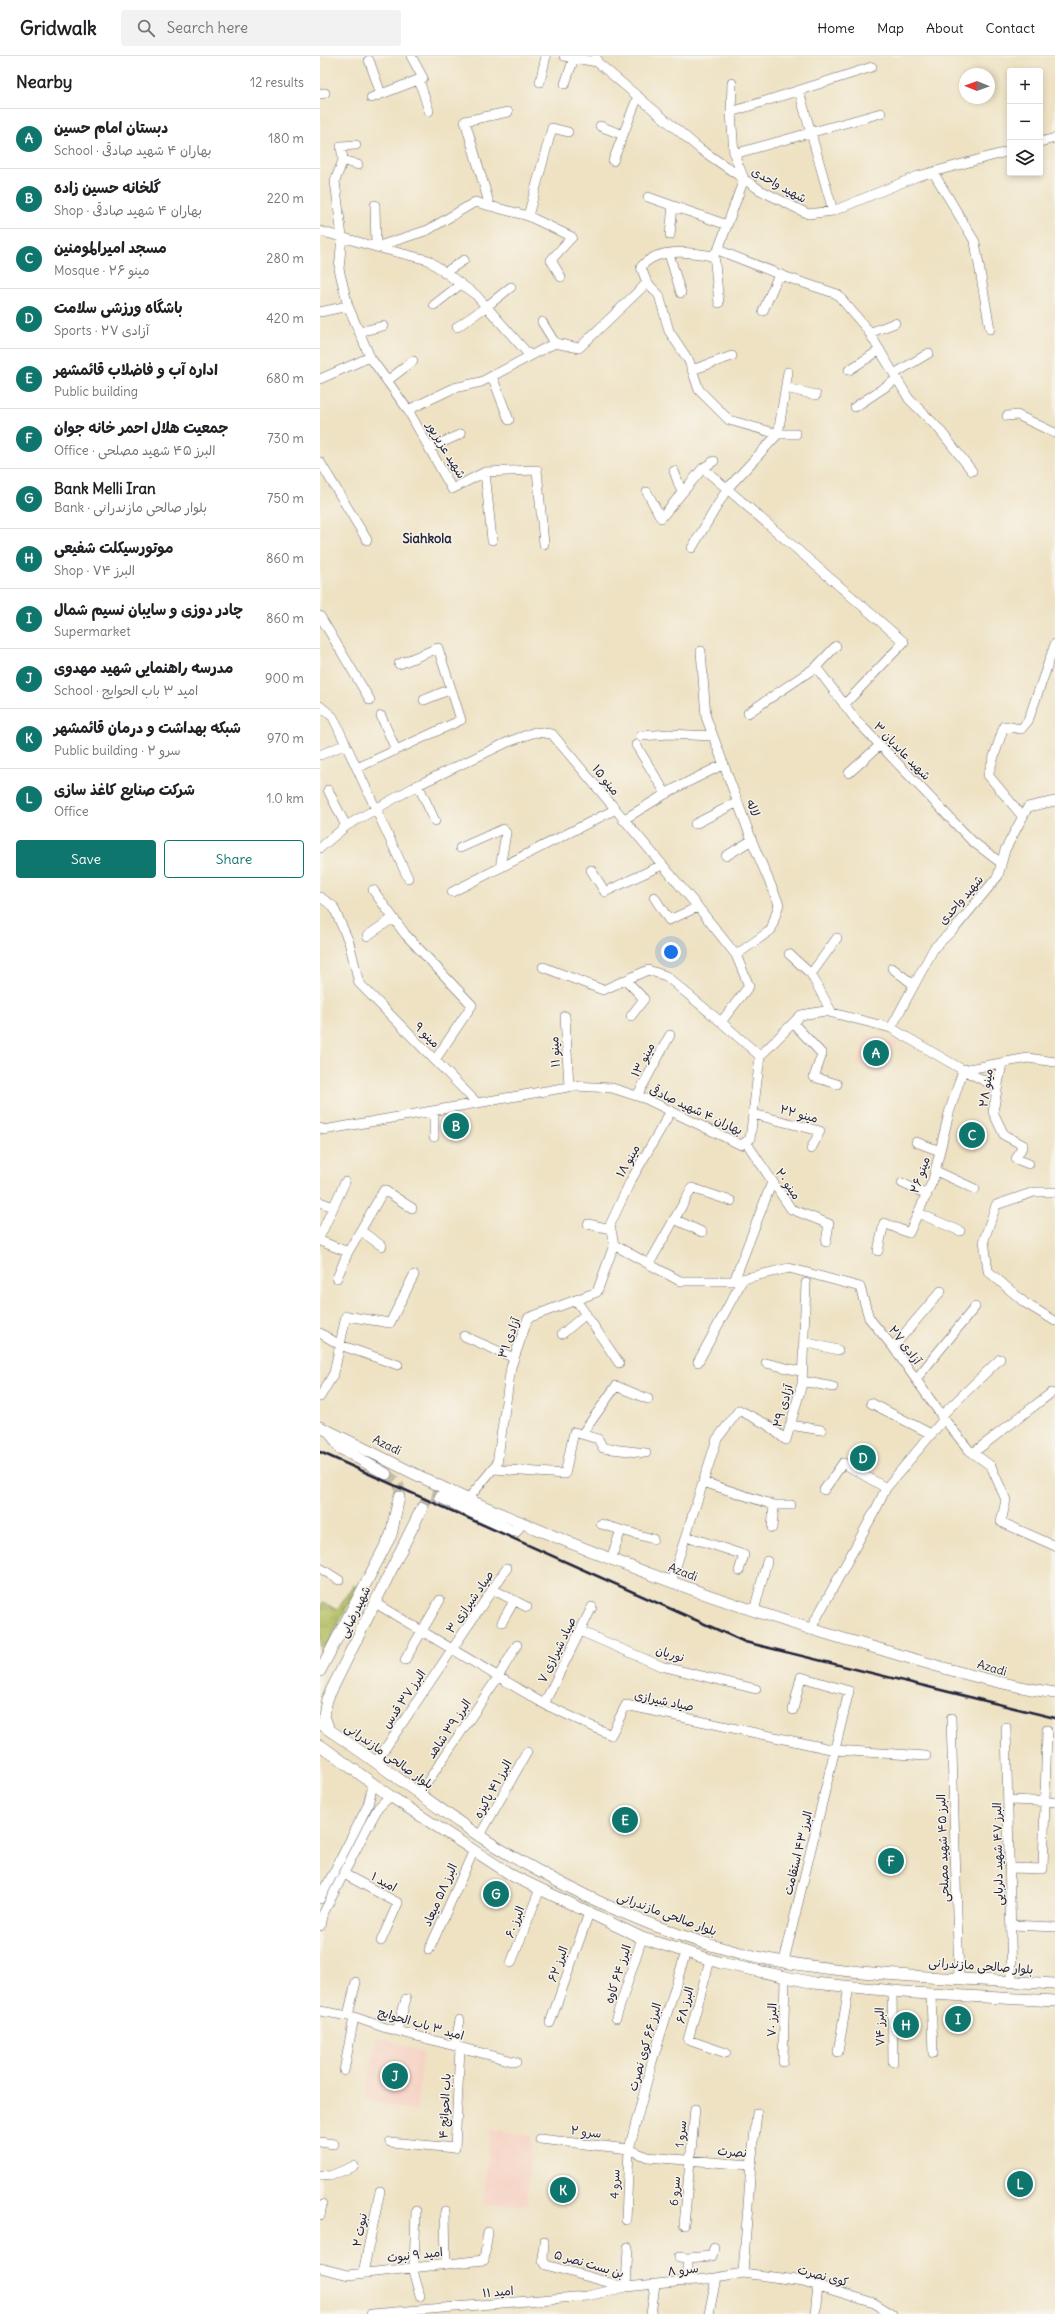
<!DOCTYPE html>
<html lang="en">
<head>
<meta charset="utf-8">
<style>
  :root { --surface:#fff; --page:#f2f2f2; --text:#202124; --muted:#757577; --line:#e0e0e0; --accent:#0f766e }
  body { margin:0; font-family:Delius,"Playpen Sans Arabic",sans-serif; background:var(--page); color:var(--text) }
  .controls { position:absolute; right:12px; top:12px; display:grid; overflow:hidden; border-radius:4px; box-shadow:0 2px 6px #0003 }
  .controls button { width:36px; height:36px; display:grid; place-items:center; padding:0; border:0; border-bottom:1px solid var(--line); background:var(--surface); color:var(--text); font:20px sans-serif }
  .compass { position:absolute; left:639px; top:12px; width:36px; height:36px; border-radius:50%; background:var(--surface); box-shadow:0 2px 6px #0003; rotate:271deg }
  .you { position:absolute; left:351px; top:896px; width:14px; height:14px; margin:-10px; border:3px solid #fff; border-radius:50%; background:#1a73e8; box-shadow:0 0 0 6px #1a73e833 }
  .badge { display:grid; place-items:center; width:26px; height:26px; border-radius:50%; background:var(--accent); color:#fff; font-size:13px; font-weight:700 }
  .pin { position:absolute; translate:-50% -50%; border:2px solid #fff; box-shadow:0 1px 4px #0006 }
  .list { margin:0; padding:0; list-style:none }
  h2 { display:flex; justify-content:space-between; align-items:center; height:52px; margin:0; padding:0 16px; font-size:17px }
  h2 small { font-size:13px; font-weight:400; color:var(--muted) }
  .list li { display:grid; grid-template-columns:26px 1fr auto; gap:12px; align-items:center; box-sizing:border-box; height:60px; padding:0 16px; border-top:1px solid var(--line) }
  .list b { display:block; font-size:15px; white-space:nowrap }
  .list p { margin:0; font-size:13px; white-space:nowrap; color:var(--muted) }
  .list em { font-size:13px; font-style:normal; color:var(--muted) }
  .actions { display:flex; gap:8px; padding:12px 16px }
  .actions a { flex:1; padding:9px 0; border:1px solid var(--accent); border-radius:4px; text-align:center; font-size:14px; color:var(--accent) }
  .actions .main { background:var(--accent); color:#fff }
  .icon { flex:none; width:22px; height:22px; fill:none; stroke:currentColor; stroke-width:2; stroke-linecap:round; stroke-linejoin:round }
  .map { position:relative; flex:none; width:735px; height:2258px; overflow:hidden }
  header { display:flex; align-items:center; gap:24px; box-sizing:border-box; height:56px; padding:0 20px; background:var(--surface); border-bottom:1px solid var(--line) }
  header strong { font-size:19px }
  nav { display:flex; gap:22px; margin-inline-start:auto; font-size:14px }
  .search { width:280px; height:36px; background:var(--page); display:flex; align-items:center; gap:10px; box-sizing:border-box; padding:0 14px; border-radius:4px; color:var(--muted); font-size:15px }
  main { display:flex }
  aside { flex:1; background:var(--surface) }
  .map>svg:first-child { display:block }
</style>
</head>
<body>
<header>
<strong>Gridwalk</strong>
<div class="search"><svg class="icon" aria-label="search" viewBox="0 0 24 24"><circle cx="10" cy="10" r="6"/><path d="M15 15l6 6"/></svg>Search here</div>
<nav><a>Home</a><a>Map</a><a>About</a><a>Contact</a></nav>
</header>
<main>
<aside>
<h2>Nearby<small>12 results</small></h2>
<ul class="list">
<li><span class="badge">A</span><div><b>دبستان امام حسین</b><p>School · بهاران ۴ شهید صادقی</p></div><em>180 m</em></li>
<li><span class="badge">B</span><div><b>گلخانه حسین زاده</b><p>Shop · بهاران ۴ شهید صادقی</p></div><em>220 m</em></li>
<li><span class="badge">C</span><div><b>مسجد امیرالمومنین</b><p>Mosque · مینو ۲۶</p></div><em>280 m</em></li>
<li><span class="badge">D</span><div><b>باشگاه ورزشی سلامت</b><p>Sports · آزادی ۲۷</p></div><em>420 m</em></li>
<li><span class="badge">E</span><div><b>اداره آب و فاضلاب قائمشهر</b><p>Public building</p></div><em>680 m</em></li>
<li><span class="badge">F</span><div><b>جمعیت هلال احمر خانه جوان</b><p>Office · البرز ۴۵ شهید مصلحی</p></div><em>730 m</em></li>
<li><span class="badge">G</span><div><b>Bank Melli Iran</b><p>Bank · بلوار صالحی مازندرانی</p></div><em>750 m</em></li>
<li><span class="badge">H</span><div><b>موتورسیکلت شفیعی</b><p>Shop · البرز ۷۴</p></div><em>860 m</em></li>
<li><span class="badge">I</span><div><b>چادر دوزی و سایبان نسیم شمال</b><p>Supermarket</p></div><em>860 m</em></li>
<li><span class="badge">J</span><div><b>مدرسه راهنمایی شهید مهدوی</b><p>School · امید ۳ باب الحوایج</p></div><em>900 m</em></li>
<li><span class="badge">K</span><div><b>شبکه بهداشت و درمان قائمشهر</b><p>Public building · سرو ۲</p></div><em>970 m</em></li>
<li><span class="badge">L</span><div><b>شرکت صنایع کاغذ سازی</b><p>Office</p></div><em>1.0 km</em></li>
</ul>
<div class="actions"><a class="main">Save</a><a>Share</a></div>
</aside>
<div class="map">
<svg width="735" height="2258" viewBox="0 0 735 2258">
  <defs>
    <pattern id="park-crowns" width="20" height="18" patternUnits="userSpaceOnUse"><rect width="20" height="18" fill="#afbb5c"/><path d="M2 6a3 3 0 1 1 6 0M12 15a3 3 0 1 1 6 0" fill="none" stroke="#96a051"/></pattern>
  </defs>
  <rect width="100%" height="100%" fill="#f7f3e8"/>
  <filter id="ink" filterUnits="userSpaceOnUse"><feTurbulence type="fractalNoise" baseFrequency=".025" numOctaves="2"/><feDisplacementMap in="SourceGraphic" scale="8" xChannelSelector="R" yChannelSelector="G"/><feConvolveMatrix kernelMatrix="1 2 1 2 8 2 1 2 1" color-interpolation-filters="sRGB"/></filter>
  <filter id="wash" filterUnits="userSpaceOnUse"><feTurbulence type="fractalNoise" baseFrequency=".012" numOctaves="4" result="noise"/><feDisplacementMap in="SourceGraphic" scale="16" xChannelSelector="R" yChannelSelector="G"/><feGaussianBlur stdDeviation="0.9" result="paint"/><feColorMatrix in="noise" values="0 0 0 0 0 0 0 0 0 0 0 0 0 0 0 0 0 1.4 0 .05"/><feComposite in="paint" operator="in"/></filter>
  <g filter="url(#wash)">
    <rect width="100%" height="100%" fill="#eee2c3"/>
    <path fill="#f6d2c4" d="M547 978 577 987 563 1019 537 1008Z
      M57 1981 103 1996 96 2056 45 2043Z
      M170 2074 211 2079 207 2149 163 2148Z"/>
    <path fill="url(#park-crowns)" stroke="#686e4c" d="M35 1528 37 1530 0 1604V1551L3 1546 17 1554Z"/>
  </g>
  <g filter="url(#ink)">
    <g fill="none" stroke-linecap="round" stroke-linejoin="round">
      <path stroke="#c5bca8" stroke-width="11" stroke-dasharray="11 5.5" stroke-linecap="butt" d="M66 1418C76 1425 82 1428 79 1441
        M102 1452 111 1439 120 1441"/>
      <g stroke="#69656b" stroke-width="10">
        <path id="minor" d="M244 0 277 6
          M276 0 277 6 380 93 440 134 488 158 513 155 598 120 690 95
          M49 4 61 38
          M99 24 109 55
          M220 26 226 0
          M412 27 411 56 414 98 424 123 398 194 392 200C370 196 337 191 321 211L327 227 339 239 349 275 369 305 379 334 409 364 458 378 468 316
          M245 28 254 2
          M479 35 513 155
          M0 38 5 37
          M51 42 103 22 91 0
          M411 56 552 11
          M280 70 303 79
          M720 86 735 82
          M36 89 21 90 23 104 15 125 22 181 19 213 28 250 50 301 88 354 132 433 165 416 217 414 224 488
          M414 98 561 57
          M23 104 38 109
          M293 105 318 40
          M613 116 655 186 670 273
          M328 141 407 169
          M55 149 56 191 108 204 156 239 210 300
          M170 150 145 65 188 56
          M208 160 232 72 248 76
          M0 175 56 191 108 174 155 146 208 160 252 181 231 204 241 221
          M350 179 353 150
          M398 194 466 221 517 238 547 273 589 343 619 373 652 415
          M349 198 361 237
          M394 198 399 247
          M124 217 144 204
          M114 249 141 228
          M443 255 459 218
          M0 256 28 250
          M222 266 235 287
          M137 271 166 251 191 231
          M39 276 63 270
          M549 277 575 267
          M372 314 412 300
          M529 314 560 294
          M574 318 609 297
          M172 320 189 364
          M0 323 50 301
          M67 325 93 305
          M466 332 496 339
          M535 351 577 323
          M88 354 134 332 161 326 235 287 259 292 327 227
          M687 360 697 359 735 377
          M110 392 141 378
          M0 406 47 484
          M383 412 394 405
          M354 415 362 437
          M165 416 172 484
          M327 436 341 462 383 412 584 586 524 649
          M372 492 407 433 458 378H476
          M0 560 50 644
          M516 590 496 611 536 664 652 785 681 807
          M381 595 386 661 434 790 459 848 451 874 416 899
          M104 644 131 633
          M0 650 13 661 88 822
          M428 657 496 611
          M61 660 76 694
          M321 680 349 678 393 680
          M316 689 346 738
          M0 699 26 688
          M37 712 141 664 118 592 79 608
          M529 717 560 689
          M98 729 115 765
          M8 734 26 770
          M703 761 668 719 684 670 701 673 708 665 735 588
          M303 764 352 734 404 708
          M375 768 418 746
          M0 792 26 770 98 729 188 686 215 676 232 678 378 851 416 899 429 930 401 966 440 1000
          M140 792 183 773 186 777 180 812
          M406 800 432 784
          M271 814 285 836 342 809
          M53 834 85 878 152 949 115 1004
          M132 836 294 754
          M0 841 13 850 29 886 39 927 157 1047
          M334 841 349 864 378 851
          M47 880 73 862
          M469 898 491 918
          M223 911 283 934 328 914 346 920 401 966
          M572 912 594 929
          M306 924 324 943 311 960
          M512 957 491 918 517 882
          M245 960 249 1030
          M473 967 502 998 494 1021 517 1028
          M571 972 614 892 636 871 678 820 685 794 708 751 735 745
          M682 1007 673 1056 684 1079 703 1089 696 1103 709 1108
          M317 1040 350 979
          M114 1055V1081
          M433 1058 500 1075 491 1093
          M0 1072 4 1074 254 1030 292 1032 326 1043 421 1089 430 1083 440 1000 481 959 505 955 571 972 643 1014 708 1002 735 1006
          M426 1086 471 1153 509 1168 506 1186
          M596 1086 620 1095
          M616 1115 655 1133
          M582 1127 607 1139
          M735 1136H714L676 1149 664 1184 668 1215 705 1247 735 1265
          M0 1146 13 1151
          M598 1157 640 1175
          M354 1163 382 1176
          M268 1168 291 1173
          M41 1175 62 1190
          M0 1180 25 1126
          M0 1185 28 1196 64 1134 92 1152
          M294 1189 360 1225H414L469 1212 540 1231 549 1262 573 1291 624 1363 566 1432 558 1449 490 1574
          M558 1195 564 1167 589 1177 613 1124 629 1057 643 1014 677 1031
          M329 1208 372 1132 411 1145
          M17 1222 28 1196
          M414 1225 452 1126
          M256 1244 299 1307
          M0 1277 20 1289 78 1309
          M242 1278 266 1258
          M144 1280 194 1302
          M484 1286 518 1294
          M573 1291 621 1235
          M378 1306 423 1223
          M446 1307 483 1316
          M596 1323 655 1251
          M482 1325 513 1331
          M0 1341 14 1317 26 1260 70 1267 94 1219
          M551 1347 611 1378
          M621 1360 680 1303
          M624 1363 649 1394 671 1410 686 1444 681 1466 735 1490
          M470 1369 501 1374
          M262 1378 296 1330 328 1343
          M653 1397 731 1337
          M174 1413 245 1418 254 1376 278 1383 283 1392 326 1397
          M383 1426 454 1449 452 1472
          M504 1434 523 1407 566 1432
          M148 1443 177 1408 191 1311 208 1262 277 1236 294 1189 290 1169 310 1126 351 1055
          M454 1449H471
          M281 1468 301 1474
          M366 1480 424 1499 419 1515
          M291 1503 301 1474 333 1483
          M0 1512 19 1524
          M351 1526 397 1383 419 1354 446 1368 466 1384 482 1328 486 1227
          M172 1533 207 1551
          M55 1547 224 1648 291 1679 306 1649 515 1694 606 1700
          M434 1555 447 1505
          M182 1566 194 1545
          M260 1575 341 1610 436 1633
          M85 1604 120 1544
          M224 1648 272 1551
          M631 1662 639 1922
          M686 1671 692 1925
          M56 1706 187 1512
          M100 1737 178 1621 197 1589
          M689 1744 735 1746
          M159 1781 207 1696
          M690 1812 723 1813 727 1674
          M24 1818 78 1847 61 1885
          M0 1843 48 1749 53 1728
          M691 1869 735 1871
          M0 1870 2 1860 48 1770 58 1752 70 1740
          M109 1894 154 1794
          M390 1904 368 1984 406 1997
          M464 1905 529 1635 481 1621 473 1654
          M191 1907 220 1833
          M572 1935 573 2006
          M611 1938 613 1997
          M0 1955 34 1961 66 1972 196 2006
          M28 1959 36 1926
          M296 1962 322 1882
          M230 1967 269 1857
          M77 1975 86 1943
          M135 1990 140 1964
          M518 1996 529 1931
          M463 2006 465 1922
          M24 2015 34 1961
          M220 2083 309 2093 327 2101 431 2109 423 2217
          M0 2086 14 2088
          M70 2086 135 2092 140 1992
          M431 2109 437 2057
          M0 2119 10 2120 34 2110
          M125 2155 126 2208
          M0 2159 2 2149
          M306 2164 309 2093 332 2006 366 1896
          M364 2169 375 2053
          M224 2185 223 2204 226 2209 305 2231
          M359 2201 367 2202V2226
          M367 2202 392 2200 394 2192
          M92 2211 100 2240
          M94 2211 96 2155
          M0 2212 28 2219 164 2204 168 2176
          M43 2217 60 2135
          M306 2231 308 2191
          M51 2258 267 2240 306 2231 396 2222 423 2217 483 2225 554 2247 572 2258
          M331 2258 335 2229
          M389 2258 396 2222
          M495 2258 498 2230"/>
      </g>
      <g stroke="#69656b" stroke-width="12">
        <path id="major" d="M0 1371C50 1395 99 1421 149 1444 283 1503 421 1555 563 1594 620 1611 676 1628 735 1637
          M10 1376 20 1392 66 1418
          M120 1441 190 1474 196 1475 201 1466
          M0 1615 71 1479 79 1441
          M0 1668C69 1712 131 1766 202 1806 278 1849 361 1886 447 1903 542 1921 639 1922 735 1928
          M9 1674 4 1660 7 1643 102 1452
          M0 1689 70 1740 193 1820 322 1882 401 1907 494 1927 594 1937 735 1945"/>
      </g>
      <use href="#minor" stroke="#fff" stroke-width="9"/>
      <use href="#major" stroke="#fff" stroke-width="11"/>
      <path stroke="#22223b" stroke-width="2.5" d="M0 1396 425 1586 735 1662"/>
    </g>
  </g>
  <g text-anchor="middle" stroke-width="3" stroke-linejoin="round" paint-order="stroke">
    <g font-size="12" fill="#22223b" stroke="#f7f3e8">
      <text transform="translate(459 129) rotate(29)" y="4">شهید واحدی</text>
      <text transform="translate(126 394) rotate(59)" y="4">شهید عزیزپور</text>
      <text transform="translate(582 695) rotate(46)" y="4">شهید عابدیان ۳</text>
      <text transform="translate(286 724) rotate(51)" y="4">مینو ۱۵</text>
      <text transform="translate(433 752) rotate(69)" y="4">لاله</text>
      <text transform="translate(641 844) rotate(-49)" y="4">شهید واحدی</text>
      <text transform="translate(107 979) rotate(45)" y="4">مینو ۹</text>
      <text transform="translate(235 996) rotate(-93)" y="4">مینو ۱۱</text>
      <text transform="translate(323 1004) rotate(-62)" y="4">مینو ۱۳</text>
      <text transform="translate(666 1032) rotate(-82)" y="4">مینو ۲۸</text>
      <text transform="translate(376 1054) rotate(25)" y="4">بهاران ۴ شهید صادقی</text>
      <text transform="translate(479 1058) rotate(15)" y="4">مینو ۲۲</text>
      <text transform="translate(308 1105) rotate(-61)" y="4">مینو ۱۸</text>
      <text transform="translate(600 1119) rotate(-71)" y="4">مینو ۲۶</text>
      <text transform="translate(468 1128) rotate(56)" y="4">مینو ۲۰</text>
      <text transform="translate(189 1282) rotate(-70)" y="4">آزادی ۳۱</text>
      <text transform="translate(585 1289) rotate(53)" y="4">آزادی ۲۷</text>
      <text transform="translate(463 1350) rotate(-74)" y="4">آزادی ۲۹</text>
      <text transform="translate(67 1389) rotate(26)" y="4">Azadi</text>
      <text transform="translate(363 1516) rotate(21)" y="4">Azadi</text>
      <text transform="translate(150 1546) rotate(-55)" y="4">صیاد شیرازی ۳</text>
      <text transform="translate(35 1556) rotate(-64)" y="4">شهیدرضایی</text>
      <text transform="translate(237 1594) rotate(-64)" y="4">صیاد شیرازی ۷</text>
      <text transform="translate(350 1598) rotate(17)" y="4">نوریان</text>
      <text transform="translate(672 1612) rotate(16)" y="4">Azadi</text>
      <text transform="translate(84 1643) rotate(-56)" y="4">البرز ۳۷ قدس</text>
      <text transform="translate(344 1645) rotate(12)" y="4">صیاد شیرازی</text>
      <text transform="translate(129 1673) rotate(-56)" y="4">البرز ۳۹ شاهد</text>
      <text transform="translate(69 1700) rotate(35)" y="4">بلوار صالحی مازندرانی</text>
      <text transform="translate(173 1733) rotate(-61)" y="4">البرز ۴۱ پاکیزه</text>
      <text transform="translate(623 1792) rotate(-92)" y="4">البرز ۴۵ شهید مصلحی</text>
      <text transform="translate(478 1797) rotate(-76)" y="4">البرز ۴۳ استقامت</text>
      <text transform="translate(678 1798) rotate(-91)" y="4">البرز ۴۷ شهید دلربایی</text>
      <text transform="translate(64 1826) rotate(29)" y="4">امید ۱</text>
      <text transform="translate(120 1839) rotate(-66)" y="4">البرز ۵۸ میعاد</text>
      <text transform="translate(347 1858) rotate(20)" y="4">بلوار صالحی مازندرانی</text>
      <text transform="translate(195 1866) rotate(-69)" y="4">البرز ۶۰</text>
      <text transform="translate(238 1908) rotate(-70)" y="4">البرز ۶۲</text>
      <text transform="translate(661 1910) rotate(4)" y="4">بلوار صالحی مازندرانی</text>
      <text transform="translate(298 1918) rotate(-72)" y="4">البرز ۶۴ کاوه</text>
      <text transform="translate(365 1949) rotate(-75)" y="4">البرز ۶۸</text>
      <text transform="translate(452 1964) rotate(-88)" y="4">البرز ۷۰</text>
      <text transform="translate(101 1968) rotate(16)" y="4">امید ۳ باب الحوایج</text>
      <text transform="translate(560 1971) rotate(-91)" y="4">البرز ۷۴</text>
      <text transform="translate(325 1991) rotate(-74)" y="4">البرز ۶۶ کوی نصرت</text>
      <text transform="translate(125 2050) rotate(-87)" y="4">باب الحوائج ۴</text>
      <text transform="translate(266 2076) rotate(7)" y="4">سرو ۲</text>
      <text transform="translate(361 2078) rotate(-84)" y="4">سرو 1</text>
      <text transform="translate(412 2096) rotate(5)" y="4">نصرت</text>
      <text transform="translate(295 2128) rotate(-88)" y="4">سرو 4</text>
      <text transform="translate(355 2135) rotate(-85)" y="4">سرو 6</text>
      <text transform="translate(40 2174) rotate(-79)" y="4">نبوت ۲</text>
      <text transform="translate(95 2199) rotate(-6)" y="4">امید ۹ نبوت</text>
      <text transform="translate(269 2208) rotate(16)" y="4">بن بست نصر ۵</text>
      <text transform="translate(363 2214) rotate(-7)" y="4">سرو ۸</text>
      <text transform="translate(503 2220) rotate(15)" y="4">کوی نصرت</text>
      <text transform="translate(178 2236) rotate(-5)" y="4">امید ۱۱</text>
    </g>
    <g font-size="13" font-weight="bold" fill="#22223b" stroke="#f7f3e8">
      <text x="107" y="487">Siahkola</text>
    </g>
  </g>
</svg>
<div class="controls">
<button>+</button>
<button>−</button>
<button><svg class="icon" aria-label="layers" viewBox="0 0 24 24"><path d="M12 4l9 5-9 5-9-5zM3 14l9 5 9-5"/></svg></button>
</div>
<svg class="compass" viewBox="-18 -18 36 36"><path d="M0-13l5 13h-10z" fill="#e53935"/><path d="M0 13l5-13h-10z" fill="#757577"/></svg>
<div class="you"></div>
<div class="pin badge" style="left:556px;top:997px">A</div>
<div class="pin badge" style="left:136px;top:1070px">B</div>
<div class="pin badge" style="left:652px;top:1079px">C</div>
<div class="pin badge" style="left:543px;top:1402px">D</div>
<div class="pin badge" style="left:305px;top:1764px">E</div>
<div class="pin badge" style="left:571px;top:1805px">F</div>
<div class="pin badge" style="left:176px;top:1838px">G</div>
<div class="pin badge" style="left:586px;top:1969px">H</div>
<div class="pin badge" style="left:638px;top:1963px">I</div>
<div class="pin badge" style="left:75px;top:2020px">J</div>
<div class="pin badge" style="left:243px;top:2134px">K</div>
<div class="pin badge" style="left:700px;top:2128px">L</div>
</div>
</main>
</body>
</html>
